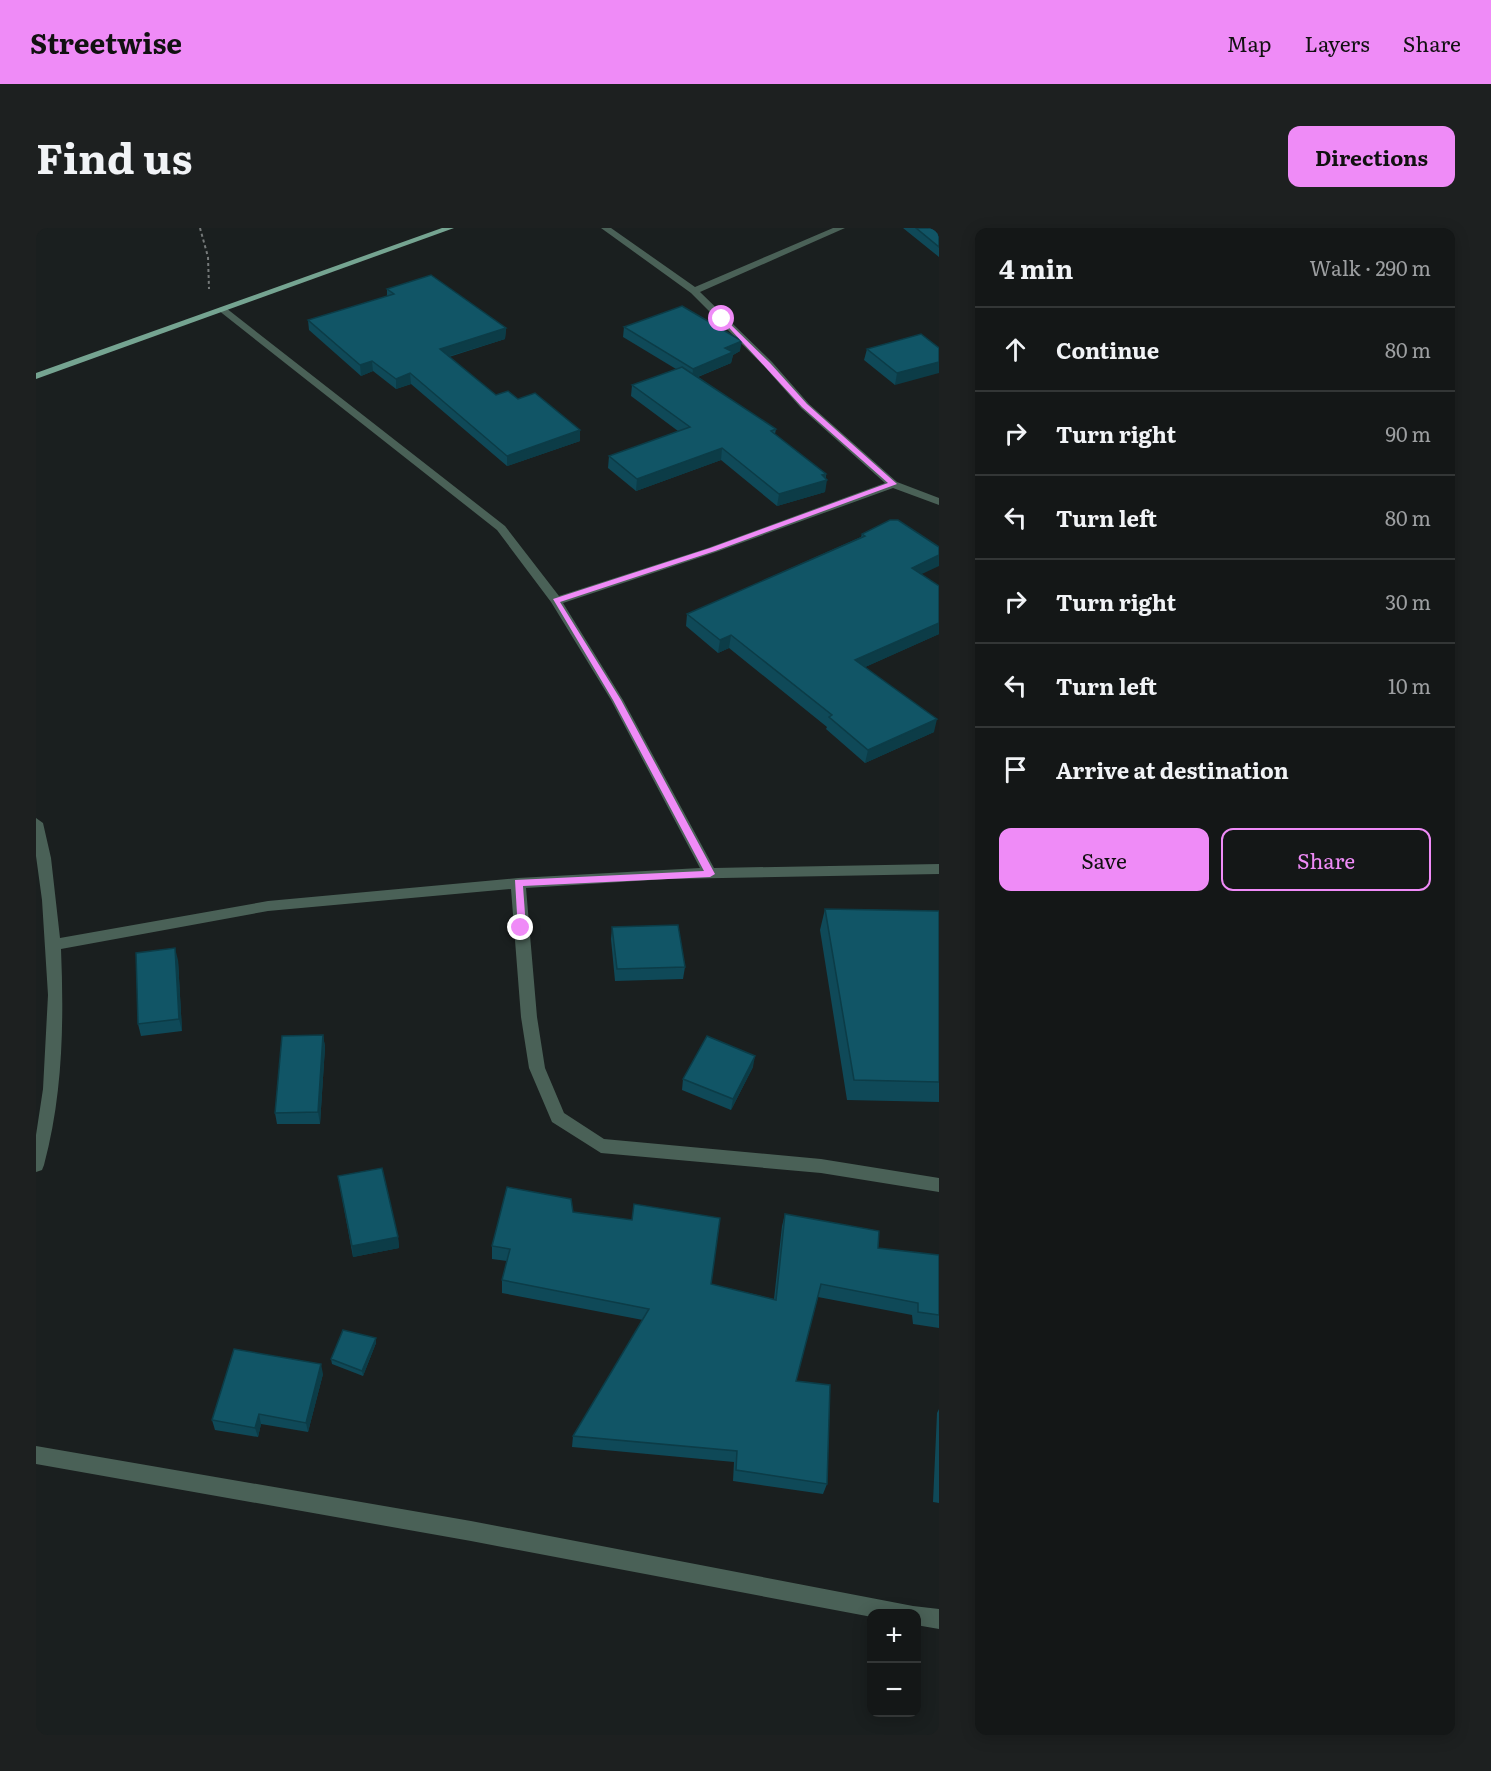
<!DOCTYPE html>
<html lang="en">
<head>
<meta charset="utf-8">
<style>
  :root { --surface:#141717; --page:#1d2020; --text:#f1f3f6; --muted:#9d9fa1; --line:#333636; --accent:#ef8bf7 }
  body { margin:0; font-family:Literata,serif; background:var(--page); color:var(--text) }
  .controls { position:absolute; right:18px; bottom:18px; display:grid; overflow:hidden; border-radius:12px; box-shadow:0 3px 15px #0003 }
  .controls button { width:54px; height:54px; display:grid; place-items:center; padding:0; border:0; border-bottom:2px solid var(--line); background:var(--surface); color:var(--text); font:30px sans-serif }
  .stop { position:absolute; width:18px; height:18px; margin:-14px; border:4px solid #ef8bf7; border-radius:50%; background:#fff }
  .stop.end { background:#ef8bf7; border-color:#fff; box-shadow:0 2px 6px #0008 }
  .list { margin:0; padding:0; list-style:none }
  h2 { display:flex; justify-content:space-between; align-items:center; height:78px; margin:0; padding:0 24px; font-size:26px }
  h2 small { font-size:20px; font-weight:400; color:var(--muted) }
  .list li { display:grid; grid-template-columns:39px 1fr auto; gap:18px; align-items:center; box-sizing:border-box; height:84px; padding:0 24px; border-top:2px solid var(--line) }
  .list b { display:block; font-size:22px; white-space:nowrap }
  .list em { font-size:20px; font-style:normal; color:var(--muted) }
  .actions { display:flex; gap:12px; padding:18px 24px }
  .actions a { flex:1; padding:14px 0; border:2px solid var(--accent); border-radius:12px; text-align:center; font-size:21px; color:var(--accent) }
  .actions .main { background:var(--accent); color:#111 }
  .icon { flex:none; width:33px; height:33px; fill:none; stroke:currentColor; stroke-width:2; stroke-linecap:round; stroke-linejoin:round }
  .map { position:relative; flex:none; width:903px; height:1507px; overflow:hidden; border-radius:12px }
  header { display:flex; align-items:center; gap:36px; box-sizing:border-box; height:84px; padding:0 30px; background:var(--accent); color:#111 }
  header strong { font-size:28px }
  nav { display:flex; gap:33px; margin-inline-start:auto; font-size:21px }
  .intro { display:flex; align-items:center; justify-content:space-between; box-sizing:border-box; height:144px; padding:0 36px }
  h1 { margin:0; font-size:42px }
  .button { padding:15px 27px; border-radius:12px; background:var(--accent); color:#111; font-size:21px; font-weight:700 }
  main { display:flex; gap:36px; padding:0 36px }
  aside { flex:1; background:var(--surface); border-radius:12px; box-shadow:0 3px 15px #0003 }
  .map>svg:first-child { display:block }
</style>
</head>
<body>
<header>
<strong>Streetwise</strong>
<nav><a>Map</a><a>Layers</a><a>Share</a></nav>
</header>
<div class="intro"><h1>Find us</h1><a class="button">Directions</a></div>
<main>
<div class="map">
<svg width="903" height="1507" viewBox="0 0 903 1507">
  <rect width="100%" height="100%" fill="#1a1f1f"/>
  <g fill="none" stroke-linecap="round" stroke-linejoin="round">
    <path stroke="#757979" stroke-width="2" stroke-dasharray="3 3" stroke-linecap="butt" d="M164 0 172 29 173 61"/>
    <path fill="#4a6157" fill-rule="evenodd" d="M565 0H575L659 59 797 0H809L664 64 736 134 773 176 861 254 903 270V277L857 260 680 324 527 375 587 472 678 640 903 636V646L631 651 490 660 501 789 509 840 528 885 568 911 785 931 903 950V964L785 945 565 925 516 894 493 840 485 789 475 661 232 683 25 721C28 794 27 866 8 937L6 942 0 944V907L7 861 12 767 6 672 0 628V590L7 595 15 630 24 710 232 673 482 650 664 640 575 472 515 374 461 302 182 82 190 80 469 298 523 368 672 320 849 255 765 180 728 138 655 65Z
      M0 1218 435 1293 877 1378 903 1381V1401L880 1397V1386H836V1389L435 1313 0 1236Z"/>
    <path fill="#75a491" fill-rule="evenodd" d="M406 0H418L0 151V145Z"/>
  </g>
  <path fill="#0f4958" d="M867 0H903V29Z
    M351 61 470 100 469 111 413 129 460 167 482 171 544 202V213L471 238 375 156 360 161 337 143 325 148 273 102 272 92 351 68Z
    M588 99 704 123 697 127 695 135 662 149 740 201 739 206 790 246 789 264 741 278 685 232 600 263 572 240 573 228 642 203 595 168 596 157 640 141 587 109Z
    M885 106 859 157 828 132 831 121Z
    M826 306 903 358V406L829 439 898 504 829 535 790 501 791 499 693 420 682 425 650 398 651 386 825 309Z
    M789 681 903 683V874L811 872 784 702Z
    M576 699 649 739 647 751 579 753 575 711Z
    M142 732 146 803 105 808 102 796Z
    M287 807 289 819 284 896H241L239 885Z
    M717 839 695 882 646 862 647 851Z
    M302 948 362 1009 363 1020 317 1029Z
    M537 984 596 992 675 1056 738 1071 746 998 749 986 842 1020 903 1027V1100L877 1096 876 1087 782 1069 760 1153 791 1256 787 1266 697 1253 698 1234 536 1219 537 1208 607 1092 466 1065V1052L471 1033 456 1031V1018Z
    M340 1110V1115L327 1148 296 1136 295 1131Z
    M287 1146 272 1204 225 1196 222 1209 179 1202 176 1192Z
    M903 1181V1275L897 1274 901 1185Z"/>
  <path fill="#0c3c47" d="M470 100 469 111 404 131V121Z
    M706 113 704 123 697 127 695 135 656 151 657 141 689 120Z
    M336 133 337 143 325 148 324 137Z
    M903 134V145L859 157 861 145Z
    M374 145 375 156 360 161V151Z
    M544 202V213L471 238V228Z
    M686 220 685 232 600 263 601 251Z
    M790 246 789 252H791L789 264 741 278 743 266Z
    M903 327V338L873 352 876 340Z
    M903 395V406L816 445 819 432Z
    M695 407 693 420 682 425 684 412Z
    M901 491 898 504 829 535 832 522Z
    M139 720 142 732 146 803 143 791Z
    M287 807 289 819 284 896 282 884Z
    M719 828 717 839 695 882 697 871Z
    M362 1009 363 1020 317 1029 316 1018Z
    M340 1110V1115L327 1148 326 1143Z
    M285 1136 287 1146 272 1204 270 1195Z
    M223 1186 225 1196 222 1209 219 1200Z"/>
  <path fill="#156" stroke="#0c3c47" stroke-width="1.5" d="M880 0H903V19Z
    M395 47 470 100 404 121 460 167 472 163 482 171 499 165 544 202 471 228 374 145 360 151 336 133 324 137 272 92 358 66 351 61Z
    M646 78 706 113 689 120 697 124 657 141 588 99Z
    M885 106 903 120V134L861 145 831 121Z
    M646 139 740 201 735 203 790 246 786 247 791 252 743 266 686 220 601 251 573 228 654 199 596 157Z
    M854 292H862L903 319V327L876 340 903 358V395L819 432 901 491 832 522 793 489 796 487 695 407 684 412 651 386 829 308 826 306Z
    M789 681 903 683V854L818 852Z
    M642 697 649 739 581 741 576 699Z
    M139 720 143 791 102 796 100 725Z
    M287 807 282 884 239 885 246 808Z
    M671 808 719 828 697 871 647 851Z
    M346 940 362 1009 316 1018 302 948Z
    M471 959 535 971 537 984 596 992 598 976 684 990 675 1056 740 1072 749 986 843 1003 842 1020 903 1027V1087L882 1084V1075L785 1056 760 1153 794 1157 791 1256 700 1242 701 1223 537 1208 613 1081 466 1052 474 1021 456 1018Z
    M307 1102 340 1110 326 1143 295 1131Z
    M198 1121 285 1136 270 1195 223 1186 219 1200 176 1192Z"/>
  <path fill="#ef8bf7" d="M684 90H688L734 135 771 176 861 256 679 323 524 374 585 472 679 646 674 649 487 658 490 700 482 703 479 652 668 643 577 472 517 371 674 320 852 255 766 179Z"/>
</svg>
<div class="controls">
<button>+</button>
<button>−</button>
</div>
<div class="stop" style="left:686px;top:91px"></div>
<div class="stop end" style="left:485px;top:700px"></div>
</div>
<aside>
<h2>4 min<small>Walk · 290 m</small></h2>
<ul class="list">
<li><svg class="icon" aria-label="ahead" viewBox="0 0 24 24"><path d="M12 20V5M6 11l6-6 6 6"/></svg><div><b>Continue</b></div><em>80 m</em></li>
<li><svg class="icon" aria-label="right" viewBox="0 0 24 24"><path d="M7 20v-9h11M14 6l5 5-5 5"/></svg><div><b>Turn right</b></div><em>90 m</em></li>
<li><svg class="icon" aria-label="left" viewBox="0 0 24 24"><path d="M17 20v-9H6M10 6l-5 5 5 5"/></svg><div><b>Turn left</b></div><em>80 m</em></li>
<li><svg class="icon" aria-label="right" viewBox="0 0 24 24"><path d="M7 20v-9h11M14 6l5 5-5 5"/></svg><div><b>Turn right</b></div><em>30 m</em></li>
<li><svg class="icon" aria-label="left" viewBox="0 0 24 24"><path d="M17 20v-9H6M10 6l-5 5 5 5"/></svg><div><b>Turn left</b></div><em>10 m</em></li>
<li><svg class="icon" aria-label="arrive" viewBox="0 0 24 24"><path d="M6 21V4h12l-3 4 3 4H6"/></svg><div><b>Arrive at destination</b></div></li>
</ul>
<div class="actions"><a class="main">Save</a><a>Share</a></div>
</aside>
</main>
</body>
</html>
